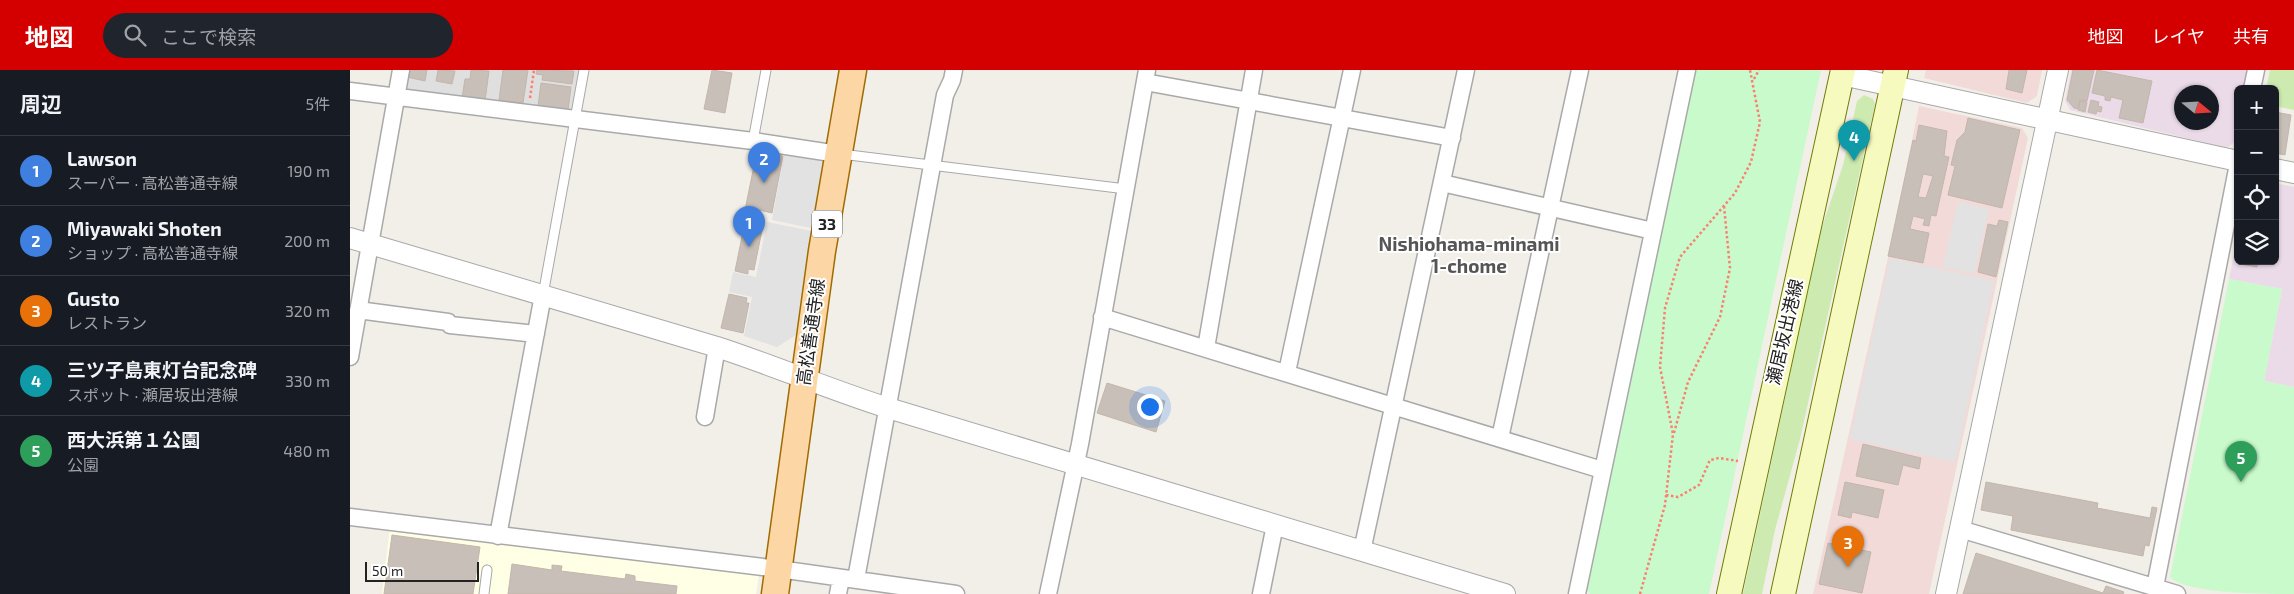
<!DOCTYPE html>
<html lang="ja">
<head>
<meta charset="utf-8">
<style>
  :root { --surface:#171b24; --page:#20242c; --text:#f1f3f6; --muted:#9ea1a6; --line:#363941; --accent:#d40000 }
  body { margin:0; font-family:"Exo 2","Noto Sans JP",sans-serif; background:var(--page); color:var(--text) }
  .controls { position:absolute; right:15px; top:15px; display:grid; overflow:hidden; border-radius:8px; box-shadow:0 1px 4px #0004 }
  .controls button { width:45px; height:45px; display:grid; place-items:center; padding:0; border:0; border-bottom:1px solid var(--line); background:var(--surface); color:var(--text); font:25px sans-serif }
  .compass { position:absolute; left:1824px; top:15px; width:45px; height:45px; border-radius:50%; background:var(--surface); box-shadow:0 1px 4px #0004; rotate:108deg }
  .scale { position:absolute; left:15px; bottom:12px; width:114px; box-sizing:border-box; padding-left:5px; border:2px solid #222; border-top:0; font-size:14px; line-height:18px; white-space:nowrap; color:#222; -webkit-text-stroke:4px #fff; paint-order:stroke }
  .you { position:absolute; left:799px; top:336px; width:18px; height:18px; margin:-12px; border:4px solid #fff; border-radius:50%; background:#1a73e8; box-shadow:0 0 0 8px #1a73e833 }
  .badge { display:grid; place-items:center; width:32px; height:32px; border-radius:50%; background:var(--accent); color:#fff; font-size:16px; font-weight:700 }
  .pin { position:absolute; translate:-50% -41px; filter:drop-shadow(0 1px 2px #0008) }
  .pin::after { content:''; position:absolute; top:26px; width:18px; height:15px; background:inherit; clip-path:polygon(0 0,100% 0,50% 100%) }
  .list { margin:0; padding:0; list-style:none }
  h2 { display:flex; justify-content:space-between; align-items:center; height:65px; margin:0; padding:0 20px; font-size:21px }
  h2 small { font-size:16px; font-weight:400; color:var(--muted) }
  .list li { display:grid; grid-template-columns:32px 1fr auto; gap:15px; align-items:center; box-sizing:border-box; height:70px; padding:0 20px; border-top:1px solid var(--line) }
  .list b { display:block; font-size:19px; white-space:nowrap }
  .list p { margin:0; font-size:16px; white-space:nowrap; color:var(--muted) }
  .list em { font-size:16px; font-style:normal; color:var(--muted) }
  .icon { flex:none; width:28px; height:28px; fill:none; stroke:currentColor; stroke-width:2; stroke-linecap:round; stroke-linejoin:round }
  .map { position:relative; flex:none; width:1944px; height:524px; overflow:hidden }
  header { display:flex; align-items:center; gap:30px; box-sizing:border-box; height:70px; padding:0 25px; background:var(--accent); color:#fff }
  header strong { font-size:24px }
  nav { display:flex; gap:28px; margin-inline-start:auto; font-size:18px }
  .search { width:350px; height:45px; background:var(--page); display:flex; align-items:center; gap:12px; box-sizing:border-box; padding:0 18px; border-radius:28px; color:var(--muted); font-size:19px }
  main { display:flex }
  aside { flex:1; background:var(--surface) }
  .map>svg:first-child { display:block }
</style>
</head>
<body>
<header>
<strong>地図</strong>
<div class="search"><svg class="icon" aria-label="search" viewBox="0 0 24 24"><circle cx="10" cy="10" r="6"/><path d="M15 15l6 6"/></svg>ここで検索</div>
<nav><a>地図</a><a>レイヤ</a><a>共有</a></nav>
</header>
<main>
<aside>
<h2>周辺<small>5件</small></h2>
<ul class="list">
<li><span class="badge" style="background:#3f7fe0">1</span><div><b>Lawson</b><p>スーパー · 高松善通寺線</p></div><em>190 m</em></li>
<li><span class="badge" style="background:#3f7fe0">2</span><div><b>Miyawaki Shoten</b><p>ショップ · 高松善通寺線</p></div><em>200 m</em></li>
<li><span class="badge" style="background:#e8710a">3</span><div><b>Gusto</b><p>レストラン</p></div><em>320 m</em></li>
<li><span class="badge" style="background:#0f9aa8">4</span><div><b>三ツ子島東灯台記念碑</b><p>スポット · 瀬居坂出港線</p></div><em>330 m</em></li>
<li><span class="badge" style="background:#2e9e5b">5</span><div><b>西大浜第１公園</b><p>公園</p></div><em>480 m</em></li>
</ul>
</aside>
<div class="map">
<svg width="1944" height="524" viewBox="0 0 1944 524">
  <rect width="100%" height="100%" fill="#f2efe9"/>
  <path fill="#e0dfdf" d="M56 0H232L225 44 52 23Z"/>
  <path fill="#f2dad9" d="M1576 0H1692L1687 26 1677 33 1574 8Z
    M1569 36 1672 58 1678 68 1579 524H1463L1536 197Z"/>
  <path fill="#ebdbe8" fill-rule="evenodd" d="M1721 0H1900L1897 19H1888L1887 70 1877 78 1720 40 1715 31ZM1832 22H1862V52H1832Z
    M1925 113 1944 117V317L1914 311 1932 219 1879 209 1888 164V191H1925Z"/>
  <path fill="#ffffe5" d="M40 457 409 504 406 524H32Z"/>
  <path fill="#cdebb0" d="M1920 0H1944V40L1925 36V19H1916Z
    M1514 25 1523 29 1525 34 1450 369 1425 460 1412 524H1393L1471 160 1493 95 1507 31Z"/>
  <path fill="#c8facc" d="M1344 0H1471L1359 524H1240L1235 517Z
    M1879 209 1932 219 1914 311 1944 317V524C1916 524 1836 524 1820 507Z"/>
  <path fill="#e2e2e2" d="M435 80 475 88 461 158 422 150Z
    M1608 132 1639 139 1624 204 1593 197Z
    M417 152 462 161 446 265 427 277 394 266 402 227 379 222 383 202 406 207Z
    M1540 188 1644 211 1605 392 1500 369Z"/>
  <path fill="#c7bfb8" stroke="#c4b6ab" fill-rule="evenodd" d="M59 0H77L75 11 57 7Z
    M88 0 105 1 102 14 86 11Z
    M121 0 139 1 135 31 112 28 115 9H120Z
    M153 0H178L173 33 149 30Z
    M187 0 224 1 222 14 192 10 193 5 186 4Z
    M362 0 382 3 375 43 354 39Z
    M1659 0H1677L1672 23 1656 19Z
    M1723 0H1744L1737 31 1730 30 1728 39 1724 38 1717 30Z
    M1747 0 1802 11 1793 53 1769 48 1773 30 1761 27 1760 31 1755 30V26L1742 23Z
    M191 13 221 17 218 40 188 36Z
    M1741 30 1749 32 1748 36 1752 37 1751 42 1747 41 1746 44 1738 42Z
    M1730 31 1737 32 1735 42 1728 40Z
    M1925 42 1941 45 1935 85 1925 83Z
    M1618 48 1670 60 1652 138 1598 125 1605 96 1601 95 1607 70 1615 62Z
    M1569 55 1597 61 1594 86 1599 87 1586 146 1581 145 1579 156 1573 155 1575 149 1563 146 1560 159 1579 163 1573 193 1538 186 1563 70 1566 71ZM1573 104 1583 106 1576 128 1568 127Z
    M407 81 433 86 422 143 409 140 407 147 394 145Z
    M1649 150 1658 152 1646 207 1628 202 1638 154 1647 156Z
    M395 152 413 155 404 200 398 199V204L385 201Z
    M1891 191H1908L1907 197 1891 194Z
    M379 224 397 228 396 233H399L393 263 371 258Z
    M757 313 815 331 806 362 747 343Z
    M1513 374 1571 388 1569 399 1553 395 1548 415 1506 406Z
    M1495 412 1534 420 1528 448 1502 442 1501 448 1488 445Z
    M1636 412 1748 433 1747 438 1800 448 1802 437 1807 438 1799 476 1795 475 1793 486 1661 460 1663 446 1631 440Z
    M42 465 130 477 123 524H34Z
    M1478 473 1521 482 1512 523 1469 514Z
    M1626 483 1753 523 1756 516 1774 522 1773 524H1613Z
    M162 494 202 500V495L212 496 211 501 275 509 276 504 285 506V511L327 516 326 524H158Z"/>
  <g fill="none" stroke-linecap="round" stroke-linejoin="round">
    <g stroke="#a9a9a9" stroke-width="11">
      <path id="service" d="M403 71 416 0
        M491 84 776 119
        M193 225 234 0
        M134 524 137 500"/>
    </g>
    <g stroke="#a9a9a9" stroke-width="19">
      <path id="minor" d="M795 12 1102 68
        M1902 19 1906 0
        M0 21 403 71 488 84
        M1092 113 1303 161
        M8 240 98 252 100 255 186 264
        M752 247 1252 400
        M856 278 904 0
        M0 287 51 0
        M937 302 1002 0
        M355 347 367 277
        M1150 368 1230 0
        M0 447 429 499 606 524
        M1610 459 1827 524
        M148 466 193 225
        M1012 481 1116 0
        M506 509 595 25 602 10 604 0
        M1805 517 1888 94
        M488 524 491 508
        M698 524 730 374 797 0
        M911 524 925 455
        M1227 524 1337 0"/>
    </g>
    <g stroke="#a9a9a9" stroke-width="22">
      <path id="tertiary" d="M1492 5 1888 91
        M1925 99 1944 103
        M0 168 367 277C425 296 481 320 538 338L1155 524
        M1596 524 1708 0"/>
    </g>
    <g stroke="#707d05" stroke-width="26">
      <path id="secondary" d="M1379 524 1493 0
        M1433 524 1546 0"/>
    </g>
    <g stroke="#a06b00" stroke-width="29">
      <path id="primary" d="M425 524 472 181 503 0"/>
    </g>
    <path stroke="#fa8072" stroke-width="2.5" stroke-dasharray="2.5 2.5" stroke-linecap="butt" d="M1404 9 1409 0
      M180 28 184 0
      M1324 363 1338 312 1370 247 1380 198 1374 136
      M1316 425 1328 427 1349 415 1360 390 1369 388 1388 391
      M1290 524 1315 435 1323 364 1310 297 1315 238 1330 187 1385 123 1401 92 1410 52 1400 0"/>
    <use href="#service" stroke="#fff" stroke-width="9"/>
    <use href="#minor" stroke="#fff" stroke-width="16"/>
    <use href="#tertiary" stroke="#fff" stroke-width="20"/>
    <use href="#secondary" stroke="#f7fabf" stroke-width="24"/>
    <use href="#primary" stroke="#fcd6a4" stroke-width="26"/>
  </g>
  <g text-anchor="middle" stroke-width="4" stroke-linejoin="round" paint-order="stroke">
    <rect fill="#fff" stroke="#646464" stroke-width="1" x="462" y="140.5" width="30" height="27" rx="4"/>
    <g font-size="16" font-weight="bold" fill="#222">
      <text x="477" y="160">33</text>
    </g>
    <g font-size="18" fill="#222" stroke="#fff">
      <text transform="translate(461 262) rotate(-82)" y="6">高松善通寺線</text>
      <text transform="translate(1435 262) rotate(-77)" y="6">瀬居坂出港線</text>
    </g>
    <g font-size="19" font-weight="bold" fill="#555" stroke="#fff">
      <text x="1119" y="181">Nishiohama-minami<tspan x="1119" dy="22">1-chome</tspan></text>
    </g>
  </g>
</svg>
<div class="controls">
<button>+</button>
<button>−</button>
<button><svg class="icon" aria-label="locate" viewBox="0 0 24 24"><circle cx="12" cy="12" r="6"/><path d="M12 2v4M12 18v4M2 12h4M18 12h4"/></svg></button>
<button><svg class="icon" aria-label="layers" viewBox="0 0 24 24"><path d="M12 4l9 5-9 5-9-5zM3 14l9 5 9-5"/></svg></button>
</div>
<svg class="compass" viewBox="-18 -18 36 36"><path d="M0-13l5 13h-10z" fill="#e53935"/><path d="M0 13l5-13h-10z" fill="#9ea1a6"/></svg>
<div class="scale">50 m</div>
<div class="you"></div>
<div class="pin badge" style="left:399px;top:177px;background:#3f7fe0">1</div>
<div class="pin badge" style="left:414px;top:113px;background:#3f7fe0">2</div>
<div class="pin badge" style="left:1498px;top:497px;background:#e8710a">3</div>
<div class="pin badge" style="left:1504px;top:91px;background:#0f9aa8">4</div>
<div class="pin badge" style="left:1891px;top:412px;background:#2e9e5b">5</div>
</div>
</main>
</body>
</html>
